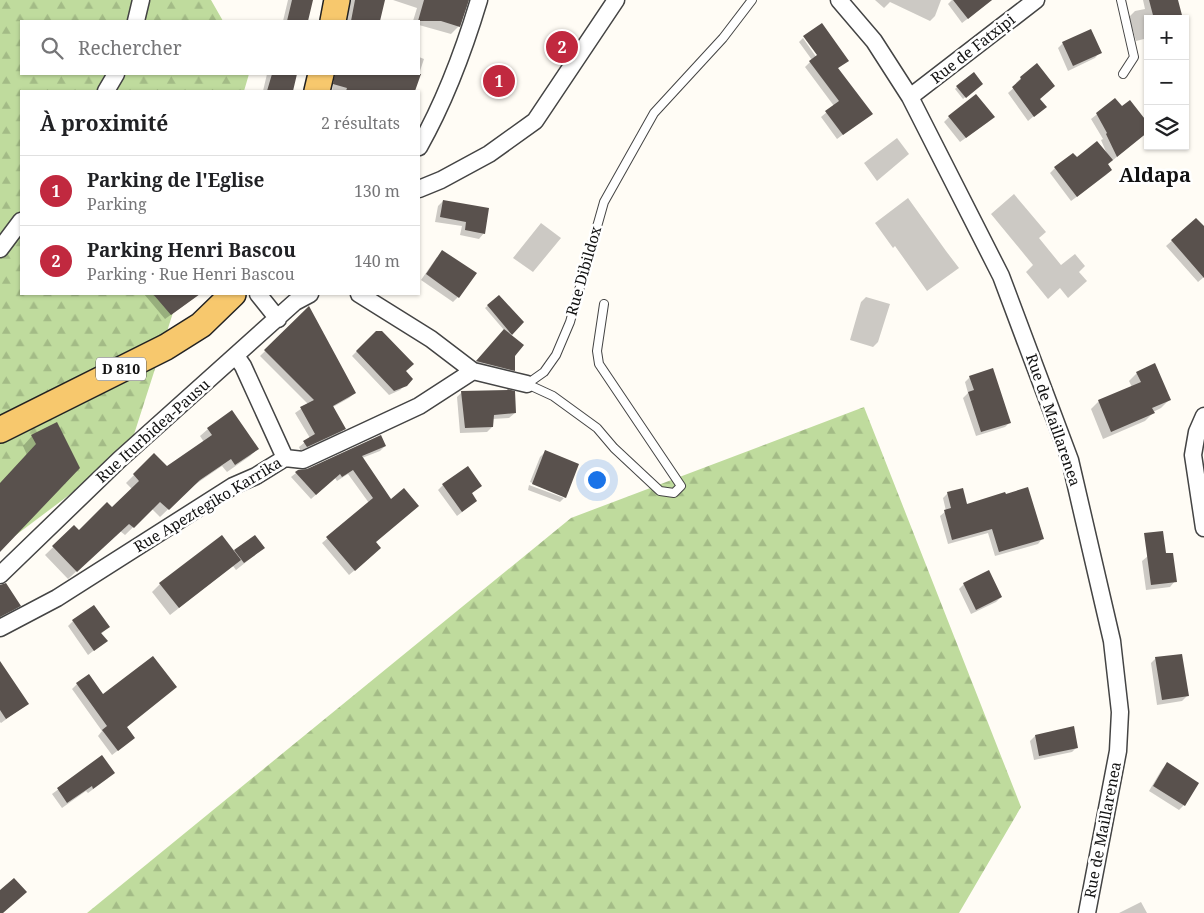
<!DOCTYPE html>
<html lang="fr">
<head>
<meta charset="utf-8">
<style>
  :root { --surface:#fff; --page:#f6f6f6; --text:#202124; --muted:#757577; --line:#e0e0e0; --accent:#c1293f }
  body { margin:0; font-family:"Noto Serif",serif; background:var(--page); color:var(--text) }
  .controls { position:absolute; right:15px; top:15px; display:grid; overflow:hidden; border-radius:0px; box-shadow:0 1px 4px #0004 }
  .controls button { width:45px; height:45px; display:grid; place-items:center; padding:0; border:0; border-bottom:1px solid var(--line); background:var(--surface); color:var(--text); font:25px sans-serif }
  .you { position:absolute; left:596px; top:479px; width:18px; height:18px; margin:-12px; border:4px solid #fff; border-radius:50%; background:#1a73e8; box-shadow:0 0 0 8px #1a73e833 }
  .badge { display:grid; place-items:center; width:32px; height:32px; border-radius:50%; background:var(--accent); color:#fff; font-size:16px; font-weight:700 }
  .pin { position:absolute; translate:-50% -50%; border:2px solid #fff; box-shadow:0 1px 5px #0006 }
  .list { margin:0; padding:0; list-style:none }
  h2 { display:flex; justify-content:space-between; align-items:center; height:65px; margin:0; padding:0 20px; font-size:21px }
  h2 small { font-size:16px; font-weight:400; color:var(--muted) }
  .list li { display:grid; grid-template-columns:32px 1fr auto; gap:15px; align-items:center; box-sizing:border-box; height:70px; padding:0 20px; border-top:1px solid var(--line) }
  .list b { display:block; font-size:19px; white-space:nowrap }
  .list p { margin:0; font-size:16px; white-space:nowrap; color:var(--muted) }
  .list em { font-size:16px; font-style:normal; color:var(--muted) }
  .icon { flex:none; width:28px; height:28px; fill:none; stroke:currentColor; stroke-width:2; stroke-linecap:round; stroke-linejoin:round }
  .map { position:relative; flex:none; width:1204px; height:913px; overflow:hidden }
  .search { position:absolute; background:var(--surface); box-shadow:0 1px 4px #0004; left:20px; top:20px; width:400px; height:55px; display:flex; align-items:center; gap:12px; box-sizing:border-box; padding:0 18px; border-radius:0px; color:var(--muted); font-size:19px }
  .panel { position:absolute; background:var(--surface); box-shadow:0 1px 4px #0004; left:20px; top:90px; width:400px; height:205px; border-radius:0px }
  .map>svg:first-child { display:block }
</style>
</head>
<body>
<div class="map">
<svg width="1204" height="913" viewBox="0 0 1204 913">
  <defs>
    <pattern id="forest-firs" width="22" height="20" patternUnits="userSpaceOnUse" patternTransform="scale(1.25)"><rect width="22" height="20" fill="#bfdb9d"/><path d="M5 1l3.5 6h-7zM16 11l3.5 6h-7z" fill="#a3bb86"/></pattern>
  </defs>
  <rect width="100%" height="100%" fill="#fffcf5"/>
  <path fill="url(#forest-firs)" d="M0 0H211L223 21H21V74H249L244 91H21V294H179L129 450 0 547Z
    M864 407 1021 807 959 913H87L571 518Z"/>
  <path fill="#0003" d="M288 0H312L307 21H283Z
    M350 0H384L379 21H345Z
    M393 0H467L459 26 451 34 419 25V21H413L417 8Z
    M875 0H941L935 16 930 21 890 2 884 8Z
    M952 0H992L962 23 948 4Z
    M1143 0H1177L1181 19H1148V38L1136 41 1129 17 1135 11 1145 9Z
    M803 38 819 61 848 60 837 69 871 114 837 139 821 117 834 106 805 67 812 60 799 42Z
    M1063 43 1100 52 1095 58 1068 71 1058 48Z
    M419 57 424 59 419 74 411 82 383 74H419Z
    M267 74H296L292 91H263Z
    M335 74H375L372 91H332Z
    M1021 78 1045 107 1028 121 1008 93 1017 85 1016 83Z
    M979 86 963 99 955 89 957 87Z
    M1115 100 1146 133 1107 165 1111 170 1106 175 1071 201 1050 173 1055 168 1076 158 1107 154 1101 140 1103 139 1091 119Z
    M949 117 988 122 960 142 944 122Z
    M897 138 909 154 877 181 864 163Z
    M1014 194 1046 232 1039 238 1061 265 1075 254 1085 266 1079 272 1087 281 1068 298 1060 288 1048 299 1026 272 1033 265 991 214Z
    M908 198 946 251 959 268 927 291 895 246 893 248 875 223Z
    M443 201 484 233 479 239 460 235 462 226 435 222 438 206Z
    M1196 219 1204 228V277L1198 282 1166 246Z
    M541 223 561 238 533 272 513 258Z
    M437 257 458 297 453 302 421 280Z
    M144 294H200L165 319Z
    M498 297 522 322 510 335 514 370 509 375 472 366 504 330 485 308Z
    M866 297 890 304 878 342 873 347 850 340 861 302Z
    M309 308 355 393 349 398 333 407 344 429 339 434 301 452 299 447 310 438 295 413 308 404 260 356Z
    M376 332 411 379 400 390 389 395 352 356Z
    M1137 373 1169 400 1161 408 1153 412V413L1145 421 1103 439 1091 409 1099 401 1132 387 1129 381Z
    M970 377 1010 422 1005 427 976 436 963 398 968 393 965 382Z
    M462 392 515 413 509 418 492 419V427L487 432 460 433 457 397Z
    M57 424 0 550V484L27 455 23 446 32 436Z
    M208 429 258 448 250 456 227 472 222 466 190 488 160 517 152 509 125 535 120 531 68 579 45 555 74 527 79 532 112 509 132 489 126 483 154 455 167 467 204 442 200 436Z
    M385 446 380 451 362 458 391 501 375 542V553L349 575 322 543 369 503 348 474 337 481 335 478 311 499 291 477 296 473Z
    M545 452 565 497 564 498V496L530 482 540 457Z
    M443 485 480 486 471 494 470 506 457 516 438 490Z
    M529 485 564 498 560 502 528 490Z
    M948 493 967 505 1042 539 1038 544 995 556 988 533 948 544 940 516 946 511 943 498Z
    M255 536 263 548 255 555 236 570 233 566 170 615 152 592 160 584 234 552Z
    M1148 556 1175 581 1170 587 1146 590 1142 561Z
    M964 584 1001 597 996 602 971 614 959 589Z
    M0 585 20 605 11 614 0 620Z
    M73 621 108 627 101 634 106 641 88 655 68 626Z
    M1156 658 1187 696 1182 701 1157 705 1151 663Z
    M0 663 27 704 1 723 0 722Z
    M77 684 103 695 176 687 126 728 134 738 112 755 98 736 102 731 72 689Z
    M1035 736 1077 747 1072 752 1034 760 1030 741Z
    M102 757 108 778 88 793 86 791 62 808 52 794Z
    M1167 764 1184 805 1179 810 1149 791 1162 769Z
    M1141 902 1147 913H1119Z"/>
  <path fill="#59514d" d="M292 0H313L308 21H287Z
    M355 0H385L380 21H351Z
    M424 0H469L460 27 441 21H418Z
    M953 0H992L968 19Z
    M1149 0H1178L1183 19H1154Z
    M822 23 849 61 838 68 873 114 843 135 825 111 839 101 809 61 817 55 803 36Z
    M1091 29 1102 53 1073 66 1062 42Z
    M1037 63 1055 86 1040 99 1047 107 1034 117 1012 87 1021 79 1020 77Z
    M974 72 983 84 966 98 956 86Z
    M272 74H297L293 91H267Z
    M335 74H421L415 91H346L347 88 333 84Z
    M976 94 995 117 966 138 948 116Z
    M1115 98 1122 106 1130 100 1148 123V132L1117 157 1106 134 1107 133 1096 113Z
    M1097 141 1113 160 1108 164 1112 170 1077 197 1054 167 1073 153 1077 157Z
    M443 200 489 208 485 234 465 230 466 222 440 217Z
    M1196 218 1204 226V278L1171 240Z
    M442 250 477 273 459 298 426 274Z
    M153 294H200L171 315Z
    M499 295 524 322 512 335 487 305Z
    M309 306 356 393 333 406 346 429 307 447 303 441 315 434 300 407 314 400 264 350Z
    M504 329 524 345 515 356V371L476 361Z
    M376 331H382L414 364 406 371 413 379 407 386 394 391 356 351Z
    M1155 363 1171 400 1152 408 1155 413 1111 432 1098 400 1141 382 1136 372Z
    M993 368 1011 423 981 432 968 392 974 390 969 376Z
    M507 389 515 391 516 413 494 415 493 427 465 428 461 391 508 390Z
    M232 410 259 449 235 465 231 459 200 480 169 510 160 502 134 528 129 524 77 572 52 546 74 525 79 530 107 502 112 507 139 481 133 474 154 453 167 466 212 435 207 428Z
    M57 422 80 468 0 552V483L36 444 31 435Z
    M381 435 386 446 362 456 391 499 404 488 419 506 376 542 381 548 355 571 326 537 373 498 353 470 342 477 340 474 316 495 295 472 298 470 307 469Z
    M545 450 579 464 566 498 532 484Z
    M468 466 482 486 472 493 477 501 462 512 442 484Z
    M1028 487 1044 539 999 552 992 529 952 540 944 510 951 508 947 492 963 488 967 504 1005 492 1006 494Z
    M1163 531 1166 553H1173L1177 582 1151 585 1144 533Z
    M222 535 241 560 179 608 159 583Z
    M255 535 265 548 244 563 234 550Z
    M989 570 1002 597 976 610 963 583Z
    M6 583 21 606 0 617V585Z
    M94 605 110 627 101 633 108 641 94 651 72 620Z
    M1182 654 1189 696 1162 700 1155 657Z
    M153 656 177 687 127 727 135 738 118 751 102 730 107 726 76 683 89 674 103 694Z
    M0 661 29 704 6 719 0 710Z
    M1074 726 1078 748 1039 756 1035 735Z
    M102 755 115 773 93 789 92 786 67 803 57 788Z
    M1167 762 1199 783 1185 806 1153 786Z
    M14 878 27 892 3 913H0V890Z"/>
  <g fill="none" stroke-linecap="round" stroke-linejoin="round">
    <g stroke="#444" stroke-width="10">
      <path id="service" d="M1121 0 1134 57 1123 74
        M527 384 544 372 556 355 570 322 604 202 654 113 723 38 752 0
        M527 384 553 396 597 428 614 448 660 491 674 493 681 486 599 364 597 351 604 304"/>
    </g>
    <g stroke="#444" stroke-width="19">
      <path id="minor" d="M839 0 874 41 910 97 1001 276 1070 460 1112 641 1120 712 1118 751 1087 913
        M136 21 141 0
        M106 91 116 74
        M910 97 1036 0
        M419 147C445 101 464 50 479 0
        M419 189 441 180 489 154 535 121 616 0
        M0 249 21 221
        M258 294 278 319
        M359 294 431 339 473 371 527 384
        M236 356 243 366 285 458
        M1204 416 1197 432 1193 455 1204 528
        M0 575 119 460 295 302 310 294
        M0 628 57 598 233 486 256 476 285 458 303 460 419 406 473 371"/>
    </g>
    <g stroke="#222" stroke-width="28">
      <path id="primary" d="M333 21 337 0
        M317 91 321 74
        M0 430 166 347 201 325 233 294"/>
    </g>
    <use href="#service" stroke="#fff" stroke-width="8"/>
    <use href="#minor" stroke="#fff" stroke-width="16"/>
    <use href="#primary" stroke="#f7c86d" stroke-width="25"/>
  </g>
  <g text-anchor="middle" stroke-width="5" stroke-linejoin="round" paint-order="stroke">
    <rect fill="#fff" stroke="#585858" stroke-width="1" x="96" y="357.5" width="50" height="23" rx="4"/>
    <g font-size="14" font-weight="bold" fill="#111">
      <text x="121" y="374">D 810</text>
    </g>
    <g font-size="15" fill="#111" stroke="#fff">
      <text transform="translate(973 49) rotate(-38)" y="5">Rue de Fatxipi</text>
      <text transform="translate(584 271) rotate(-74)" y="5">Rue Dibildox</text>
      <text transform="translate(1053 420) rotate(71)" y="5">Rue de Maillarenea</text>
      <text transform="translate(153 431) rotate(-42)" y="5">Rue Iturbidea-Pausu</text>
      <text transform="translate(208 505) rotate(-31)" y="5">Rue Apeztegiko Karrika</text>
      <text transform="translate(1103 830) rotate(-79)" y="5">Rue de Maillarenea</text>
    </g>
    <g font-size="20" font-weight="bold" fill="#111" stroke="#fff">
      <text x="1155" y="182">Aldapa</text>
    </g>
  </g>
</svg>
<div class="controls">
<button>+</button>
<button>−</button>
<button><svg class="icon" aria-label="layers" viewBox="0 0 24 24"><path d="M12 4l9 5-9 5-9-5zM3 14l9 5 9-5"/></svg></button>
</div>
<div class="you"></div>
<div class="pin badge" style="left:499px;top:81px">1</div>
<div class="pin badge" style="left:562px;top:47px">2</div>
<div class="search"><svg class="icon" aria-label="search" viewBox="0 0 24 24"><circle cx="10" cy="10" r="6"/><path d="M15 15l6 6"/></svg>Rechercher</div>
<section class="panel">
<h2>À proximité<small>2 résultats</small></h2>
<ul class="list">
<li><span class="badge">1</span><div><b>Parking de l'Eglise</b><p>Parking</p></div><em>130 m</em></li>
<li><span class="badge">2</span><div><b>Parking Henri Bascou</b><p>Parking · Rue Henri Bascou</p></div><em>140 m</em></li>
</ul>
</section>
</div>
</body>
</html>
